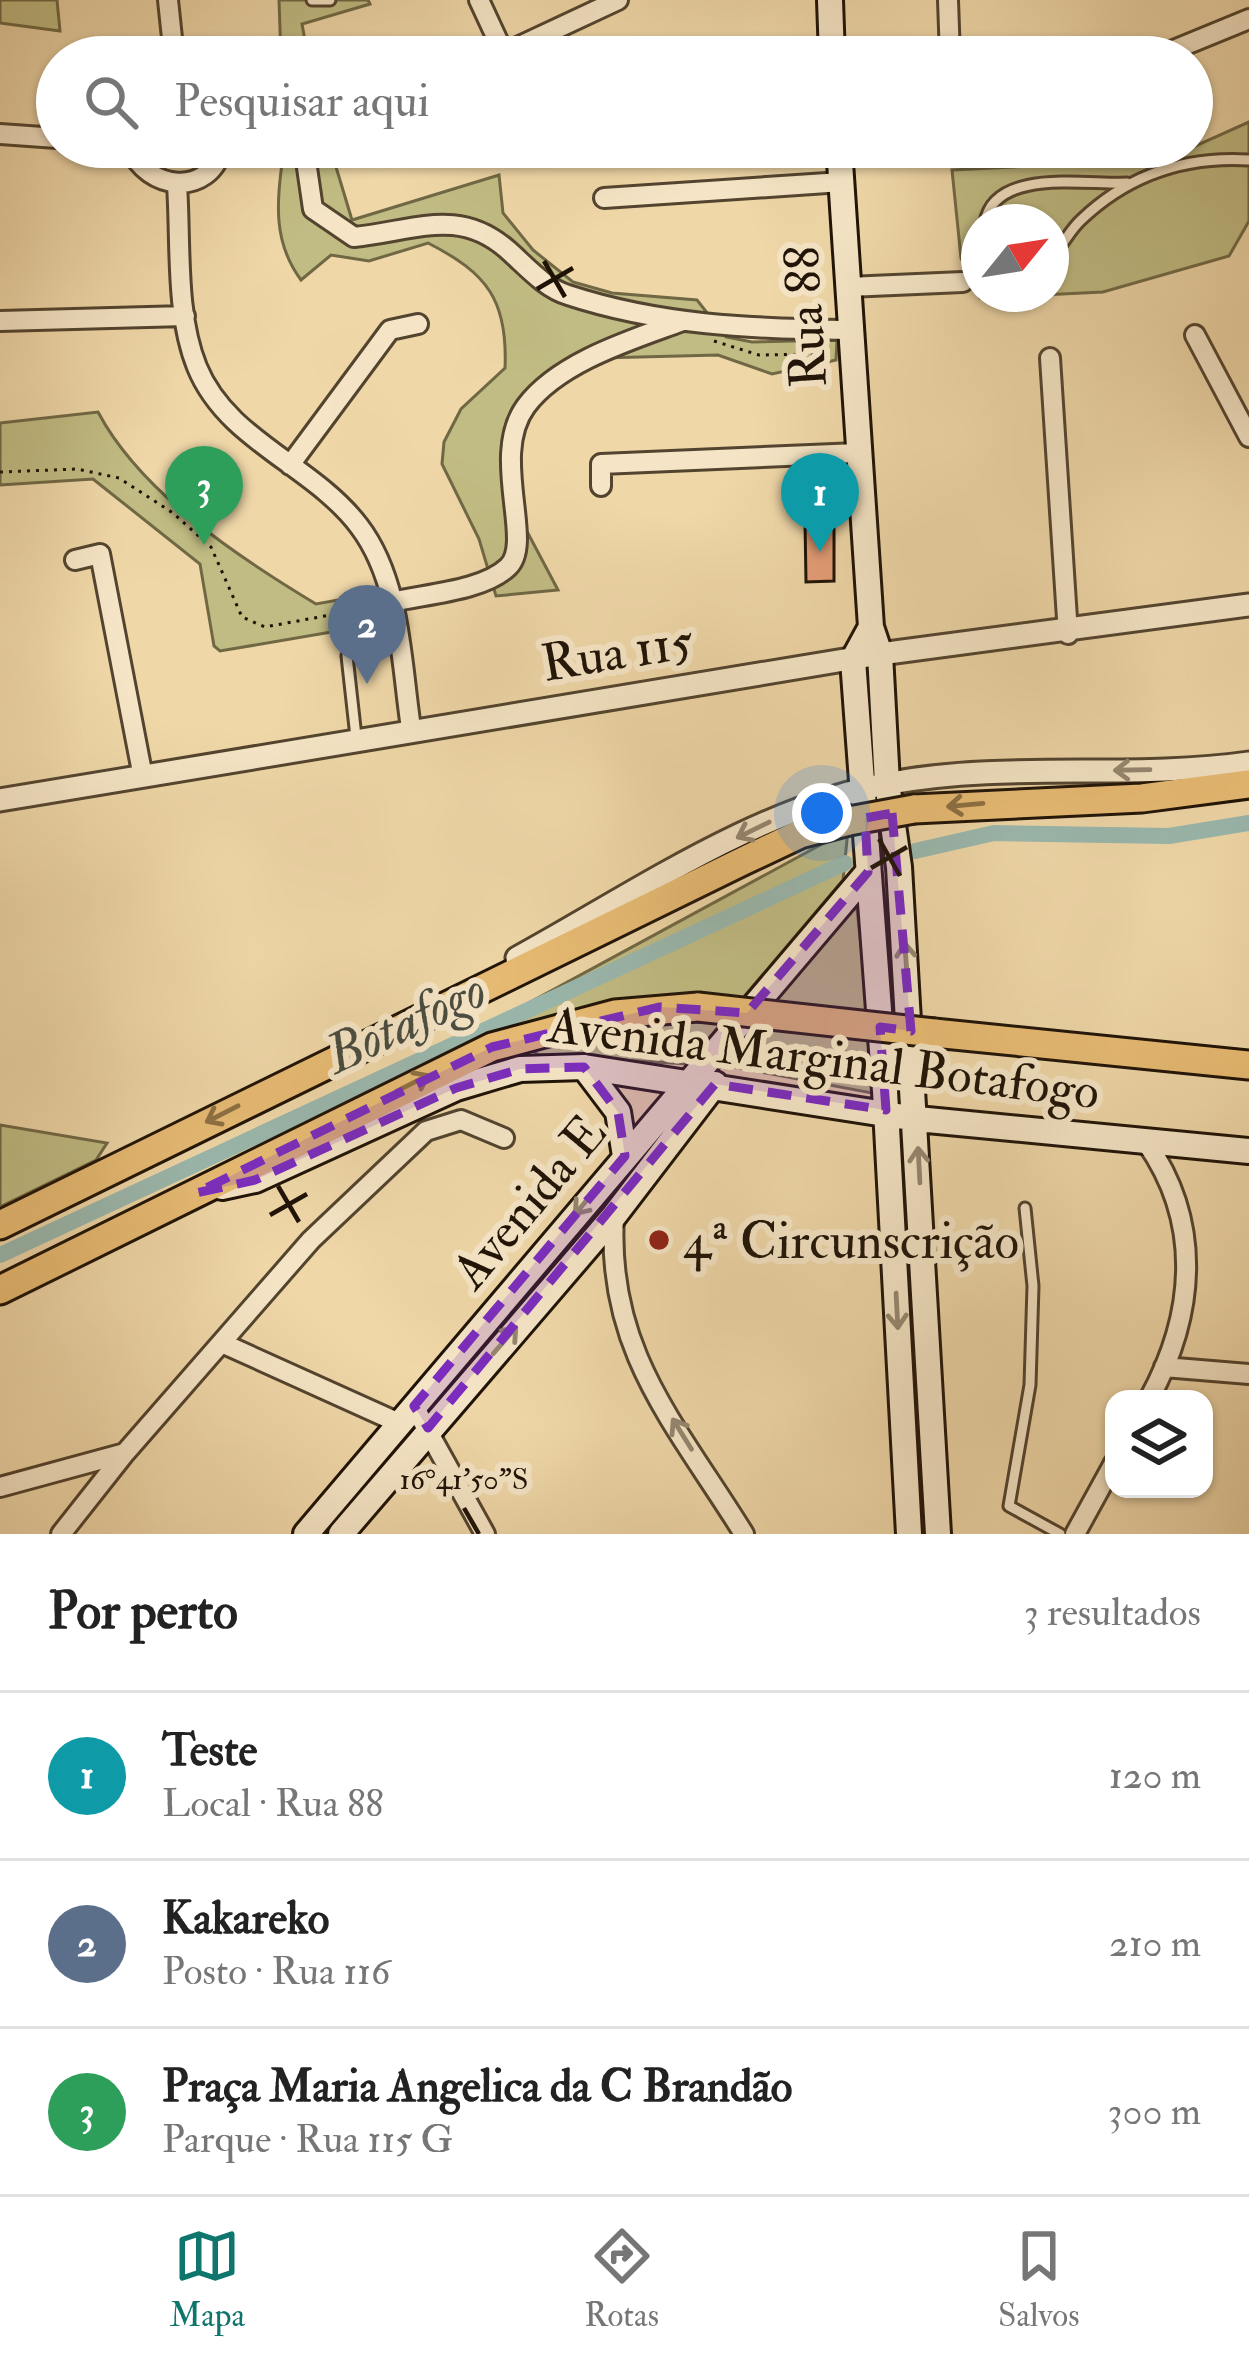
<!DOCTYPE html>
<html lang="pt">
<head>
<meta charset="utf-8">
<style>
  :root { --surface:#fff; --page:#f6f6f6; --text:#222; --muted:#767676; --line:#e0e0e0; --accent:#0f766e }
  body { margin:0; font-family:"IM FELL Double Pica",serif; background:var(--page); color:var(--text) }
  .controls { position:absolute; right:36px; bottom:36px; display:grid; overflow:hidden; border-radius:24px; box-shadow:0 3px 9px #0004 }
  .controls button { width:108px; height:108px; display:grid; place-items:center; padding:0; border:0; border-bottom:3px solid var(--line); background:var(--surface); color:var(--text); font:60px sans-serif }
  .compass { position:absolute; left:961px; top:204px; width:108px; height:108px; border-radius:50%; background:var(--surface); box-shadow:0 3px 9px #0004; rotate:60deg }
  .you { position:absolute; left:822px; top:813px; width:42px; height:42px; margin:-30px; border:9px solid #fff; border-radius:50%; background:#1a73e8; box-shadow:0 0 0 18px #1a73e833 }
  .badge { display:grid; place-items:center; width:78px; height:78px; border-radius:50%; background:var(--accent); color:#fff; font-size:39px; font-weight:700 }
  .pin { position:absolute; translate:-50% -99px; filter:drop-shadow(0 3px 6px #0008) }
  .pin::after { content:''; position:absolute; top:63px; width:42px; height:36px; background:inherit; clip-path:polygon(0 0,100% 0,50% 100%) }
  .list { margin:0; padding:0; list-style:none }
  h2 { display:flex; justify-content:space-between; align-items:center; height:156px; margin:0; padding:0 48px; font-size:51px }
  h2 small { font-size:39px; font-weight:400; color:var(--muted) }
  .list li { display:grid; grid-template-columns:78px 1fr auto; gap:36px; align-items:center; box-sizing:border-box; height:168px; padding:0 48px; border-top:3px solid var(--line) }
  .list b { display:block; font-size:45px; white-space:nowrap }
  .list p { margin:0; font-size:39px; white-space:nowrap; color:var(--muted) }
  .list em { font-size:39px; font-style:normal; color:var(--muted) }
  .icon { flex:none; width:66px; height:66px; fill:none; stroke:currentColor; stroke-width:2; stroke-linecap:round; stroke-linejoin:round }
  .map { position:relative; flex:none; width:1249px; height:1534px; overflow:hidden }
  .search { position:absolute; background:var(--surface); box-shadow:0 3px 9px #0004; left:36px; right:36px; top:36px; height:132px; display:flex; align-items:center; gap:30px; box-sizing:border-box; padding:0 42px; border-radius:66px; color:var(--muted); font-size:45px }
  .sheet { height:660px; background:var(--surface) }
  nav { display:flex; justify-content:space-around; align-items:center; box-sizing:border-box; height:168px; border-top:3px solid var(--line); background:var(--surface); font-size:33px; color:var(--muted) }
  nav a { display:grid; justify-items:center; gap:6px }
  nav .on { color:var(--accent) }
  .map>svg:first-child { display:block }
</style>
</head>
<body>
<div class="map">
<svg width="1249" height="1534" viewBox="0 0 1249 1534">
  <rect width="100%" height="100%" fill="#efd7a8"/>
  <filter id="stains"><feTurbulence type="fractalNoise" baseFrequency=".00167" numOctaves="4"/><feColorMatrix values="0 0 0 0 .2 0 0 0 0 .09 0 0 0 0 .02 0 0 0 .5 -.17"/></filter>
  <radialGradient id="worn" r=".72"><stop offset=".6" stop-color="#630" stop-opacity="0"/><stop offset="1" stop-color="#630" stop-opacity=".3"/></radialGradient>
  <path fill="#c1bc83" stroke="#706845" stroke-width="3" fill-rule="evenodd" d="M0 0H57L60 31 0 23Z
    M279 0H368L370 4 302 24 308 57H281Z
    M1249 122V221L1229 256 1103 292 980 298 961 258 952 170 1115 162 1184 151ZM979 222H1051V294H979Z
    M284 147H330L352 220 499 175 503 213 533 250 573 282 612 293 697 300 726 337 752 342 837 340 836 360 772 374 718 355 601 358 564 377 521 421 516 491 522 522 558 590 496 596 479 539 442 464 444 442 461 409 505 368C508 300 487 273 428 243L369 261 331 255 301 280C270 238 278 196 284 147Z
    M98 412C141 493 238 557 316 604L378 593 384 623 220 651 214 646 200 564 93 479 0 485V423Z
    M848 830 843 880 687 1064 539 1055 490 1024Z
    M856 900 877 1094 723 1065Z
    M0 1125 107 1143 96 1160 0 1207Z"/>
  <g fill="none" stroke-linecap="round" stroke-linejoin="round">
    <path stroke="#9ab8ae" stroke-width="16" d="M915 851 994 833 1169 836 1249 823
      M0 1255 845 863"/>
  </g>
  <path fill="#e69e77" stroke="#1f1307" stroke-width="3" d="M805 521 834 522V581L806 582Z"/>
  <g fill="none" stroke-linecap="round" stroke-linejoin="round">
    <g stroke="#53442f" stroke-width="15">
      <path id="service" d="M312 0H330
        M985 222C995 168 1085 185 1127 183
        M1051 257C1063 246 1069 231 1081 220 1128 175 1184 156 1249 160
        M356 737 347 656 398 643
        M1025 1208 1033 1286 1030 1385 1009 1506 1060 1534"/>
    </g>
    <g stroke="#53442f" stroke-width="24">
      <path id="minor" d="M168 0 174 57
        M479 0 504 54
        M948 0 950 57
        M496 57 618 0
        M1048 57 1171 51 1249 19
        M0 134 57 138
        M130 147C146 191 211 198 222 147
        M304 147 313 209 354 237C415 231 459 206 509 251 527 267 545 288 568 295 659 325 753 329 848 330
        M177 185C181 242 175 313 197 367 227 441 313 465 359 526 401 581 401 662 411 728
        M604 198 842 182
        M848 287 963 282
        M0 321 185 316
        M1195 335 1249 437
        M1050 358 1068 634
        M290 465 390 330 418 324
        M601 486V464L858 453
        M75 560 100 554 142 772
        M392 602C425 594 483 591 508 567 535 542 489 456 526 406 559 362 631 340 680 322
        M1146 1142C1203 1223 1195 1315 1149 1399
        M614 1216C606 1351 676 1424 744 1534
        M224 1344 399 1423
        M1164 1367 1249 1374
        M414 1406 485 1534
        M0 1487 125 1453
        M61 1534 125 1453 311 1240 426 1131 461 1120 504 1138
        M1075 1534 1114 1463"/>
    </g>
    <g stroke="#53442f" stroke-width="27">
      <path id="tertiary" d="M0 800 880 654 1249 605
        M517 958C634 894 758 807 891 783 1009 761 1131 780 1249 763"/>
    </g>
    <g stroke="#1f1307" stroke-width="30">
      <path id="secondary" d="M830 0 832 57
        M839 147 871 627 880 654 887 783 899 867 938 1534
        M871 627 853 660 885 1091 909 1534
        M584 1067 618 1112 625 1156
        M222 1187 255 1180 456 1088 520 1069 584 1067 917 1119 1249 1151
        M306 1534 868 872
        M341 1534 614 1216 715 1084"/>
    </g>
    <g stroke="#1f1307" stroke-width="33">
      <path id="primary" d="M914 809 1142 798 1249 784
        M934 1033 1249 1065
        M0 1225 743 861 800 834 849 821
        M0 1290 492 1047 615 1014 698 1007"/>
    </g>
    <path stroke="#1f1307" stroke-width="3" stroke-dasharray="3 6" stroke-linecap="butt" d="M714 341 759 355 818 354
      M0 472 77 469 119 478 173 513 211 547 242 617 265 627 374 607"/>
    <use href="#service" stroke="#f5e5c6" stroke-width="9"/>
    <use href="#minor" stroke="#f5e5c6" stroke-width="18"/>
    <use href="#tertiary" stroke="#f5e5c6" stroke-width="21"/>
    <use href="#secondary" stroke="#f5e5c6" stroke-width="24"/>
    <use href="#primary" stroke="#e8bc74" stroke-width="27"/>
    <g stroke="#1f1307" stroke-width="33" stroke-linecap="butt">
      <path id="primary-bridge" d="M849 821 914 809
        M698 1007 934 1033"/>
    </g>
    <use href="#primary-bridge" stroke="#e8bc74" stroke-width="27"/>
  </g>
  <defs><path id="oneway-shaft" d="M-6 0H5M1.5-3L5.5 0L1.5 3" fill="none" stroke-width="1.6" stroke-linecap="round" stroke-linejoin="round" transform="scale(3)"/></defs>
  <g stroke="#958670">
    <use href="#oneway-shaft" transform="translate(1132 770) rotate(179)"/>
    <use href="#oneway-shaft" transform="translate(753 830) rotate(154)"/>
    <use href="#oneway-shaft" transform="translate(906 960) rotate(-94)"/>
    <use href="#oneway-shaft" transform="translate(919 1165) rotate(-93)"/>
    <use href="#oneway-shaft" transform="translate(586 1201) rotate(130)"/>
    <use href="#oneway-shaft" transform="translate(897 1311) rotate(87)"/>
    <use href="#oneway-shaft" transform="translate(505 1340) rotate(-49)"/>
    <use href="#oneway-shaft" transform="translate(682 1434) rotate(-122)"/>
  </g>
  <g stroke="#8e7043">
    <use href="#oneway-shaft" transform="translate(965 805) rotate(175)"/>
    <use href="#oneway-shaft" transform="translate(413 1083) rotate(-27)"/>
    <use href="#oneway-shaft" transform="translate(222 1114) rotate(153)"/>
  </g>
  <path fill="#7b2cbf" fill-opacity="0.2" stroke="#7b2cbf" stroke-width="9" stroke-dasharray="24 15" stroke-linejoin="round" d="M892 813 911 1031 880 1027 886 1110 715 1084 428 1428 414 1406 625 1156 618 1112 584 1067 520 1069 456 1088 255 1180 196 1193 492 1047 660 1007 747 1013 868 872 865 818Z"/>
  <path fill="none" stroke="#1f1307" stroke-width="4.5" d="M544 261 565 297M537 289 573 268M879 839 900 876M871 868 907 847M278 1186 299 1222M270 1215 307 1194M464 1508 479 1534"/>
  <circle fill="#8f2418" stroke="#f5e5c6" stroke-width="4.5" cx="659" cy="1240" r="12"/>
  <g text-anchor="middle" stroke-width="12" stroke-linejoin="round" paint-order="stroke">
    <g font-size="51" fill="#1f1307" stroke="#f5e5c6">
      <text transform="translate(804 317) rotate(-93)" y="18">Rua 88</text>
      <text transform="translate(617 651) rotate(-9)" y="18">Rua 115</text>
      <text transform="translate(824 1057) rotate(7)" y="18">Avenida Marginal Botafogo</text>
      <text transform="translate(528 1201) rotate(-50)" y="18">Avenida E</text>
    </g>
    <g font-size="51" fill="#1f1307" stroke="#f5e5c6" text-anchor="start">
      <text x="683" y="1258">4ª Circunscrição</text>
    </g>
    <g font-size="54" font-style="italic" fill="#4a4d41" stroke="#f5e5c6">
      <text transform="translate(405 1021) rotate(-25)" y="19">Botafogo</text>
    </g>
  </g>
  <g font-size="30" text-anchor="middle" fill="#1f1307" stroke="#f5e5c6" stroke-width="12" stroke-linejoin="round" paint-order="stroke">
    <text x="464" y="1489">16°41'50"S</text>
  </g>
  <rect width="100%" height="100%" filter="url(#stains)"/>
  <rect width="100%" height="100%" fill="url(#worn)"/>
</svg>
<div class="controls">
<button><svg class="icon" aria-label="layers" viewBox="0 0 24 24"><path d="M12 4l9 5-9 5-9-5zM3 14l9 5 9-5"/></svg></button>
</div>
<svg class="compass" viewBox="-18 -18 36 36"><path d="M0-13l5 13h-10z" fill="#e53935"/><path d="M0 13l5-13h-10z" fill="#767676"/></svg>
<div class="you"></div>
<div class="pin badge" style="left:820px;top:552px;background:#0f9aa8">1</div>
<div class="pin badge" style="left:367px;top:684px;background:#5c6f8a">2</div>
<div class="pin badge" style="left:204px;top:545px;background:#2e9e5b">3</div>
<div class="search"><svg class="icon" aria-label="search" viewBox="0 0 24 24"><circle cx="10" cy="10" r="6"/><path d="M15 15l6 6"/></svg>Pesquisar aqui</div>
</div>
<section class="sheet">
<h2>Por perto<small>3 resultados</small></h2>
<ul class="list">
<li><span class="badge" style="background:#0f9aa8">1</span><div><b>Teste</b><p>Local · Rua 88</p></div><em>120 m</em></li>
<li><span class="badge" style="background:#5c6f8a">2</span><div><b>Kakareko</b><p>Posto · Rua 116</p></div><em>210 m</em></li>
<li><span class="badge" style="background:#2e9e5b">3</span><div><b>Praça Maria Angelica da C Brandão</b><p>Parque · Rua 115 G</p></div><em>300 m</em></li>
</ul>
</section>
<nav>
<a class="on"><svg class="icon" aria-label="map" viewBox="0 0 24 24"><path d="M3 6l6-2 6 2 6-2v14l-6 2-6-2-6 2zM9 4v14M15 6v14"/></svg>Mapa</a>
<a><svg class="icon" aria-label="directions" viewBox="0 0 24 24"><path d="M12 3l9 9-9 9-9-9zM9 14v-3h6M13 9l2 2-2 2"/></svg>Rotas</a>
<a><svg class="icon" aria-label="saved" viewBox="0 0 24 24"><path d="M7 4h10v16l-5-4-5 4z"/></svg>Salvos</a>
</nav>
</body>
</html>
